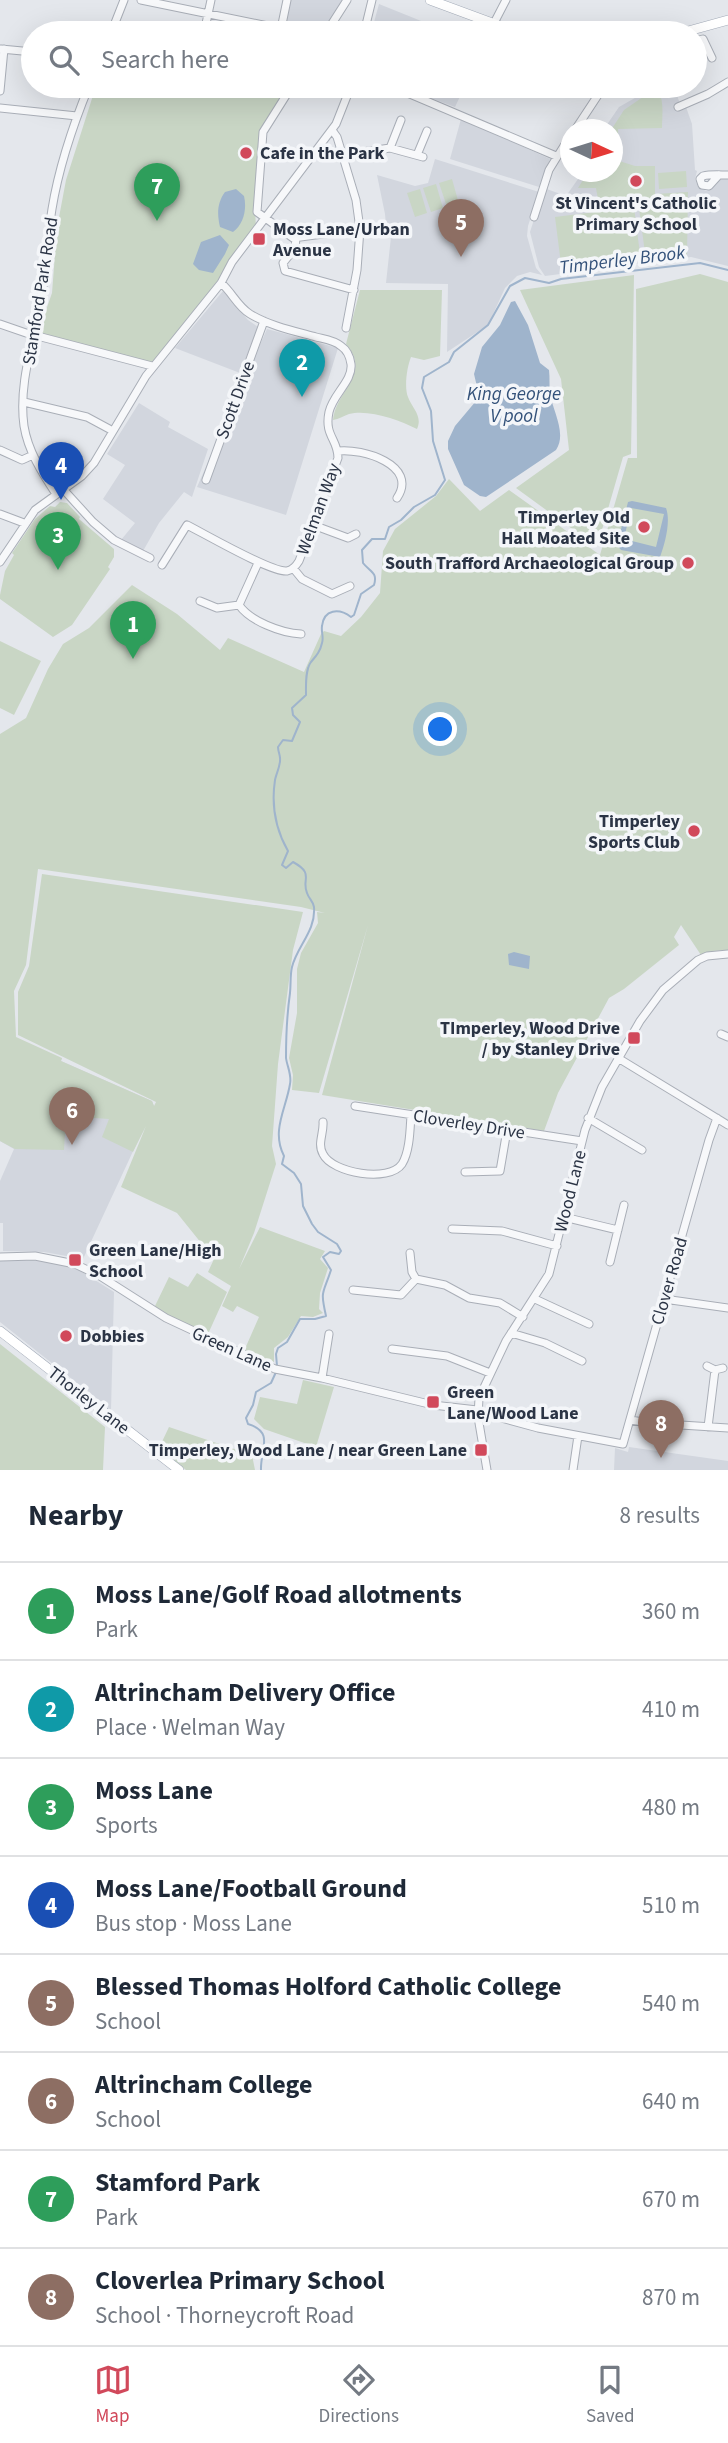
<!DOCTYPE html>
<html lang="en">
<head>
<meta charset="utf-8">
<style>
  :root { --surface:#fff; --page:#f2f2f3; --text:#1f2937; --muted:#747a83; --line:#e0e1e3; --accent:#d1495b }
  body { margin:0; font-family:"Source Sans 3",sans-serif; background:var(--page); color:var(--text) }
  .compass { position:absolute; left:560px; top:119px; width:63px; height:63px; border-radius:50%; background:var(--surface); box-shadow:0 7px 28px #0002; rotate:94deg }
  .you { position:absolute; left:441px; top:730px; width:24px; height:24px; margin:-18px; border:5px solid #fff; border-radius:50%; background:#1a73e8; box-shadow:0 0 0 10px #1a73e833 }
  .badge { display:grid; place-items:center; width:46px; height:46px; border-radius:50%; background:var(--accent); color:#fff; font-size:23px; font-weight:700 }
  .pin { position:absolute; translate:-50% -58px; filter:drop-shadow(0 2px 4px #0008) }
  .pin::after { content:''; position:absolute; top:37px; width:24px; height:21px; background:inherit; clip-path:polygon(0 0,100% 0,50% 100%) }
  .list { margin:0; padding:0; list-style:none }
  h2 { display:flex; justify-content:space-between; align-items:center; height:91px; margin:0; padding:0 28px; font-size:30px }
  h2 small { font-size:23px; font-weight:400; color:var(--muted) }
  .list li { display:grid; grid-template-columns:46px 1fr auto; gap:21px; align-items:center; box-sizing:border-box; height:98px; padding:0 28px; border-top:2px solid var(--line) }
  .list b { display:block; font-size:26px; white-space:nowrap }
  .list p { margin:0; font-size:23px; white-space:nowrap; color:var(--muted) }
  .list em { font-size:23px; font-style:normal; color:var(--muted) }
  .icon { flex:none; width:38px; height:38px; fill:none; stroke:currentColor; stroke-width:2; stroke-linecap:round; stroke-linejoin:round }
  .map { position:relative; flex:none; width:728px; height:1470px; overflow:hidden }
  .search { position:absolute; background:var(--surface); box-shadow:0 7px 28px #0002; left:21px; right:21px; top:21px; height:77px; display:flex; align-items:center; gap:18px; box-sizing:border-box; padding:0 24px; border-radius:38px; color:var(--muted); font-size:26px }
  .sheet { height:875px; background:var(--surface) }
  nav { display:flex; justify-content:space-around; align-items:center; box-sizing:border-box; height:98px; border-top:2px solid var(--line); background:var(--surface); font-size:19px; color:var(--muted) }
  nav a { display:grid; justify-items:center; gap:4px }
  nav .on { color:var(--accent) }
  .map>svg:first-child { display:block }
</style>
</head>
<body>
<div class="map">
<svg width="728" height="1470" viewBox="0 0 728 1470">
  <rect width="100%" height="100%" fill="#e4e7ec"/>
  <path fill="#d2d6de" d="M291 0H344L324 33H310L285 28Z
    M379 4 451 33H371Z
    M398 86H465L455 107Z
    M656 86H674L679 101 683 109 686 107 692 124 695 170 697 171 695 179 698 187 706 191 712 189 721 179H728V266L691 257 545 276 539 267 530 232 544 188 566 196 583 172H612V130L604 129 619 107Z
    M461 119 550 159 539 187 450 159Z
    M435 159 539 192 528 226 527 236 536 268 542 275 530 272 517 276 505 288 488 325 447 352 448 284 386 283 391 237 387 236 385 214 377 175 415 186 428 183Z
    M223 291 248 320 258 327 240 373 175 348Z
    M267 329 338 348 286 515 197 487Z
    M139 403 170 422 168 427 208 449 192 497 184 492 159 523 143 551 121 540 135 523 103 499 125 465 107 454Z
    M62 1058 61 1061 152 1101 154 1106 83 1259 44 1252 3 1251V1223H0V1181L14 1149 0 1141V1064Z
    M33 1260 66 1265 79 1270 114 1292 111 1410 0 1322V1261Z
    M629 1447 728 1461V1470H614L615 1448 628 1452Z"/>
  <path fill="#c9d6c5" d="M96 86H279L287 91 265 125 255 208 256 229 204 299 151 364 38 333 52 293 57 228 66 180Z
    M656 88C665 98 662 115 662 128L618 129 619 159 613 157V127L624 110Z
    M613 159 635 166H655V194L688 192 687 255 646 260 638 201 599 205 596 188H578L588 172H612Z
    M686 171 687 187 659 189 658 173Z
    M452 179 459 204 447 207 439 183Z
    M436 184 443 208 431 212 423 188Z
    M420 189 427 213 415 217 407 193Z
    M634 207 640 254 561 264 555 217Z
    M700 274 728 282V950L713 951 701 955 681 925 674 937 679 945 624 989 609 998 558 1093 544 1131 322 1095 368 925 319 1093 292 1090 293 1075 289 1058 297 1013V969L301 953 318 923 317 912 325 913 301 907 38 869 26 965 14 991 16 1037 62 1058 61 1061 152 1101 154 1106 156 1102 18 1035V992L29 966 42 874 303 912 293 950 278 1064 272 1146 276 1164 254 1233 239 1269 260 1227 325 1251 320 1259 328 1268 320 1293 319 1309 323 1313 313 1317 301 1316 288 1337 274 1348V1362L244 1351 259 1317 237 1306 233 1312 222 1306 231 1286 208 1272 214 1259 177 1213 121 1187 146 1126 133 1152 102 1137 109 1119 66 1116 64 1150 15 1149 0 1141V734L26 718 48 669 63 644 89 628 132 585 177 614 220 650 228 638 304 672 321 634 324 631 341 636 361 617 380 593 383 551 395 529 436 496 449 479 480 511 509 490 600 555 628 458H637L636 289Z
    M634 275 631 454 623 457 597 547 516 488 569 450 561 379 520 290Z
    M360 290H442L440 356 424 360 411 357C407 367 404 387 408 397 412 408 423 416 417 429 399 420 369 409 349 414 343 416 339 419 333 420 336 390 372 374 346 344Z
    M60 502 67 503 80 517 79 519 114 549V557L108 567 110 569 72 625 53 637 0 599V595L5 571 14 555 12 553 35 519 50 506 55 507Z
    M0 641 41 661 14 715 0 708Z
    M197 1273 227 1292 208 1334 165 1314 155 1306 169 1277 188 1287Z
    M0 1344 105 1427 103 1470H0Z
    M303 1380 334 1387 316 1447 264 1429 254 1419 260 1397 297 1404Z
    M169 1427 252 1455 255 1470H186L159 1448Z"/>
  <path fill="#9fb4cc" fill-rule="evenodd" d="M236 189 244 196C247 209 244 224 233 232L220 227C217 214 217 203 225 192Z
    M220 235 229 245 225 254 213 273 199 270 193 264 201 242Z
    M515 301 528 325 540 363 549 370C550 378 549 386 550 394 553 411 567 434 556 450L486 497 480 496 464 485 448 449V441L455 426 476 401 478 391 474 374 482 347 500 325 511 302Z
    M632 501 666 508C671 521 665 544 660 557L621 550 617 545 628 502ZM631 508 664 514 656 547 624 539Z
    M514 952 530 956 529 969 509 965 508 954Z"/>
  <g fill="none" stroke-linecap="round" stroke-linejoin="round">
    <path stroke="#9fb4cc" stroke-width="2" d="M277 1366 276 1354 278 1348 287 1342 300 1319H315L326 1316C320 1289 323 1295 331 1270L323 1257 330 1252 339 1254 341 1251 337 1244 318 1232 312 1224 303 1206 301 1184 294 1173 282 1164 284 1156C271 1131 286 1109 290 1084 292 1075 287 1066 286 1058 286 1036 287 1014 290 993 291 984 290 975 292 967 297 946 316 931 314 907 313 901 309 899 307 893 301 879 315 874 293 862L286 868 282 865 288 851C276 830 271 806 275 780 276 774 281 765 280 758 280 755 278 751 278 747L283 740 292 741 300 722 293 715 292 708 306 695C306 686 305 670 311 662 316 656 320 652 322 643 324 637 321 632 322 626 324 609 339 608 351 617L354 615 361 594 374 585C378 572 370 572 363 563L362 550 372 539H385L389 527 401 520 414 507 435 495 445 480 433 441 431 411 422 388 424 377 449 362 454 352 488 325 510 286 525 278 549 283 561 279 700 263 728 270
      M261 1470C260 1450 275 1432 248 1424L246 1418 253 1405 256 1392 271 1383 276 1372"/>
    <g stroke="#a9aeb7" stroke-width="9">
      <path id="minor" d="M141 0 302 33
        M493 25 506 0
        M281 29 287 0
        M111 33 124 0
        M204 33 211 0
        M326 33 347 0
        M364 33 372 0
        M695 41 703 39 712 58
        M1 49 33 52
        M292 86 263 132 257 212 293 238 360 229
        M391 86 556 156
        M0 91 4 49
        M678 107 708 94 728 82
        M0 108 77 116
        M332 130 337 137 356 200 360 229 357 270 346 328
        M575 130 604 86
        M390 148 401 120
        M342 155 390 148 423 157
        M417 155 427 131
        M719 175 709 186 702 185 700 179 703 176C711 174 720 175 728 175
        M534 217 549 170 570 136
        M296 238 295 248 283 263 285 271 354 290
        M0 324 26 333 152 366
        M24 402 87 417 113 431
        M0 450 22 460 33 455
        M338 451C362 448 419 465 397 498
        M206 480 264 321
        M63 489 93 522 114 540 150 558
        M56 494C42 473 28 451 24 426 18 384 34 340 41 299 47 269 47 239 52 209 59 166 73 125 89 86
        M0 514 24 523
        M313 525 348 538 356 534
        M0 562 35 510 82 476 94 463 146 376 221 283 232 262 336 124 351 86
        M162 565 187 525C205 534 272 573 287 571 293 570 296 566 299 561L338 458C338 439 324 436 329 412 333 394 353 381 351 364 350 357 347 350 341 346 334 340 324 339 316 337 294 331 270 326 250 314 237 306 232 292 221 283
        M293 568 302 579 332 594 350 586
        M200 601 217 608 239 605
        M239 605C250 621 281 633 301 634
        M239 605 258 563
        M721 1034 728 1037
        M618 1058 728 1125
        M355 1106 582 1141
        M588 1118 642 1150
        M323 1122C324 1133 317 1144 323 1154 332 1173 389 1183 402 1164 410 1151 410 1129 411 1115
        M465 1172 500 1171 507 1130
        M564 1217 618 1230
        M452 1229 502 1231 557 1246
        M410 1253 412 1272 416 1279 445 1285 469 1298 500 1303 523 1317
        M0 1257 35 1256 75 1264 100 1276 166 1318 275 1369 322 1378 433 1405 477 1410
        M610 1262 624 1205
        M353 1290 401 1295 416 1279
        M535 1299 589 1324
        M664 1299 728 1308
        M511 1333 545 1343 582 1361
        M392 1349 447 1356 490 1373
        M707 1366 715 1370 723 1368
        M322 1378 329 1334
        M478 1417 494 1416 538 1428 623 1444 709 1140 717 1118
        M630 1420 650 1423 728 1428
        M708 1427 715 1370
        M487 1470 478 1417 479 1398 506 1341 549 1274 585 1130 602 1087 640 1021 663 990 698 960 707 956 728 954
        M573 1470 578 1436"/>
    </g>
    <g stroke="#a3abb8" stroke-width="10">
      <path id="major" d="M430 0 519 33
        M681 33 728 20
        M0 1331 179 1470"/>
    </g>
    <use href="#minor" stroke="#f7f8fa" stroke-width="7"/>
    <use href="#major" stroke="#fff" stroke-width="9"/>
  </g>
  <g fill="#d1495b" stroke="#f4f6f9" stroke-width="2.5">
    <circle cx="246" cy="153" r="7"/>
    <circle cx="636" cy="181" r="7"/>
    <rect x="252" y="232" width="14" height="14" rx="3.5"/>
    <circle cx="644" cy="527" r="7"/>
    <circle cx="688" cy="563" r="7"/>
    <circle cx="694" cy="831" r="7"/>
    <rect x="627" y="1031" width="14" height="14" rx="3.5"/>
    <rect x="68" y="1253" width="14" height="14" rx="3.5"/>
    <circle cx="66" cy="1336" r="7"/>
    <rect x="426" y="1395" width="14" height="14" rx="3.5"/>
    <rect x="474" y="1443" width="14" height="14" rx="3.5"/>
  </g>
  <g text-anchor="middle" stroke-width="7" stroke-linejoin="round" paint-order="stroke">
    <g font-size="18" font-weight="bold" fill="#2b3445" stroke="#f4f6f9" text-anchor="start">
      <text x="260" y="159">Cafe in the Park</text>
      <text x="636" y="209" text-anchor="middle">St Vincent's Catholic<tspan x="636" dy="21">Primary School</tspan></text>
      <text x="273" y="235">Moss Lane/Urban<tspan x="273" dy="21">Avenue</tspan></text>
      <text x="630" y="523" text-anchor="end">Timperley Old<tspan x="630" dy="21">Hall Moated Site</tspan></text>
      <text x="674" y="569" text-anchor="end">South Trafford Archaeological Group</text>
      <text x="680" y="827" text-anchor="end">Timperley<tspan x="680" dy="21">Sports Club</tspan></text>
      <text x="620" y="1034" text-anchor="end">TImperley, Wood Drive<tspan x="620" dy="21">/ by Stanley Drive</tspan></text>
      <text x="89" y="1256">Green Lane/High<tspan x="89" dy="21">School</tspan></text>
      <text x="80" y="1342">Dobbies</text>
      <text x="447" y="1398">Green<tspan x="447" dy="21">Lane/Wood Lane</tspan></text>
      <text x="467" y="1456" text-anchor="end">Timperley, Wood Lane / near Green Lane</text>
    </g>
    <g font-size="18" fill="#2b3445" stroke="#f4f6f9">
      <text transform="translate(40 291) rotate(-81)" y="6">Stamford Park Road</text>
      <text transform="translate(235 400) rotate(-70)" y="6">Scott Drive</text>
      <text transform="translate(318 509) rotate(-70)" y="6">Welman Way</text>
      <text transform="translate(469 1124) rotate(9)" y="6">Cloverley Drive</text>
      <text transform="translate(570 1191) rotate(-76)" y="6">Wood Lane</text>
      <text transform="translate(669 1281) rotate(-74)" y="6">Clover Road</text>
      <text transform="translate(232 1349) rotate(24)" y="6">Green Lane</text>
      <text transform="translate(89 1400) rotate(38)" y="6">Thorley Lane</text>
    </g>
    <g font-size="19" font-style="italic" fill="#34527a" stroke="#f4f6f9">
      <text transform="translate(622 259) rotate(-7)" y="7">Timperley Brook</text>
      <text x="514" y="400">King George<tspan x="514" dy="22">V pool</tspan></text>
    </g>
  </g>
</svg>
<svg class="compass" viewBox="-18 -18 36 36"><path d="M0-13l5 13h-10z" fill="#e53935"/><path d="M0 13l5-13h-10z" fill="#747a83"/></svg>
<div class="you"></div>
<div class="pin badge" style="left:133px;top:659px;background:#2e9e5b">1</div>
<div class="pin badge" style="left:302px;top:397px;background:#0f9aa8">2</div>
<div class="pin badge" style="left:58px;top:570px;background:#2e9e5b">3</div>
<div class="pin badge" style="left:61px;top:500px;background:#1a4fb4">4</div>
<div class="pin badge" style="left:461px;top:257px;background:#8d6e63">5</div>
<div class="pin badge" style="left:72px;top:1145px;background:#8d6e63">6</div>
<div class="pin badge" style="left:157px;top:221px;background:#2e9e5b">7</div>
<div class="pin badge" style="left:661px;top:1458px;background:#8d6e63">8</div>
<div class="search"><svg class="icon" aria-label="search" viewBox="0 0 24 24"><circle cx="10" cy="10" r="6"/><path d="M15 15l6 6"/></svg>Search here</div>
</div>
<section class="sheet">
<h2>Nearby<small>8 results</small></h2>
<ul class="list">
<li><span class="badge" style="background:#2e9e5b">1</span><div><b>Moss Lane/Golf Road allotments</b><p>Park</p></div><em>360 m</em></li>
<li><span class="badge" style="background:#0f9aa8">2</span><div><b>Altrincham Delivery Office</b><p>Place · Welman Way</p></div><em>410 m</em></li>
<li><span class="badge" style="background:#2e9e5b">3</span><div><b>Moss Lane</b><p>Sports</p></div><em>480 m</em></li>
<li><span class="badge" style="background:#1a4fb4">4</span><div><b>Moss Lane/Football Ground</b><p>Bus stop · Moss Lane</p></div><em>510 m</em></li>
<li><span class="badge" style="background:#8d6e63">5</span><div><b>Blessed Thomas Holford Catholic College</b><p>School</p></div><em>540 m</em></li>
<li><span class="badge" style="background:#8d6e63">6</span><div><b>Altrincham College</b><p>School</p></div><em>640 m</em></li>
<li><span class="badge" style="background:#2e9e5b">7</span><div><b>Stamford Park</b><p>Park</p></div><em>670 m</em></li>
<li><span class="badge" style="background:#8d6e63">8</span><div><b>Cloverlea Primary School</b><p>School · Thorneycroft Road</p></div><em>870 m</em></li>
</ul>
</section>
<nav>
<a class="on"><svg class="icon" aria-label="map" viewBox="0 0 24 24"><path d="M3 6l6-2 6 2 6-2v14l-6 2-6-2-6 2zM9 4v14M15 6v14"/></svg>Map</a>
<a><svg class="icon" aria-label="directions" viewBox="0 0 24 24"><path d="M12 3l9 9-9 9-9-9zM9 14v-3h6M13 9l2 2-2 2"/></svg>Directions</a>
<a><svg class="icon" aria-label="saved" viewBox="0 0 24 24"><path d="M7 4h10v16l-5-4-5 4z"/></svg>Saved</a>
</nav>
</body>
</html>
